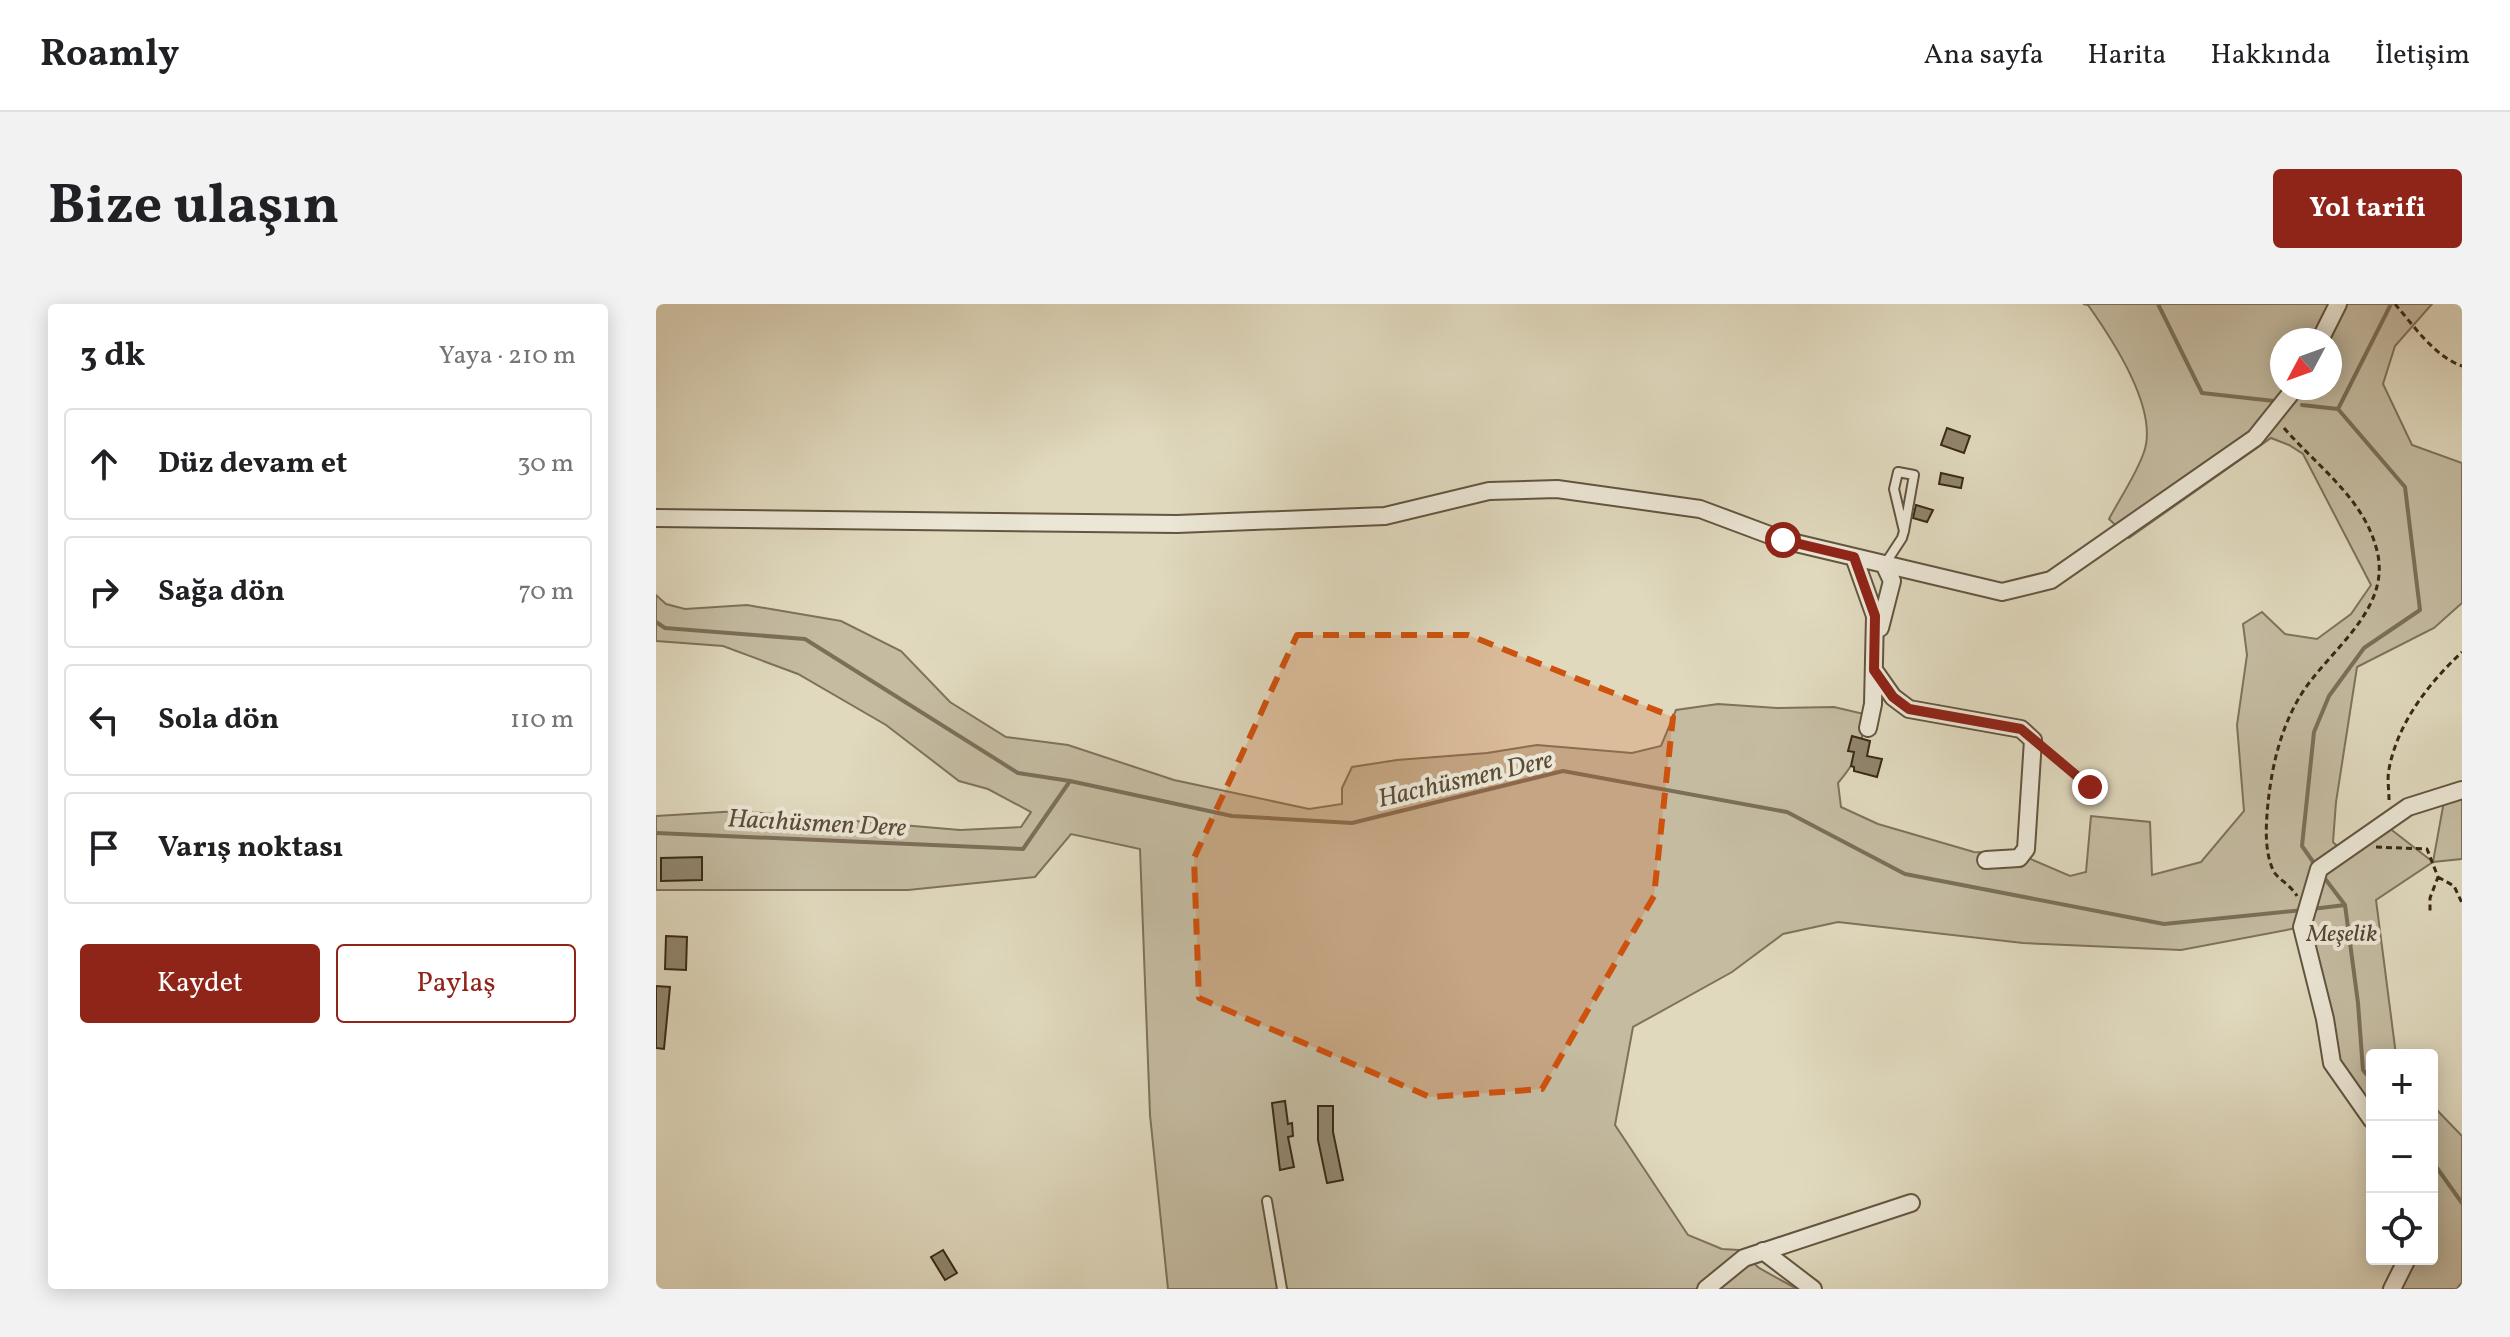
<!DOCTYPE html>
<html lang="tr">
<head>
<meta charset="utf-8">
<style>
  :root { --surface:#fff; --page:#f2f2f2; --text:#202124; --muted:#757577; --line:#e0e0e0; --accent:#8f2418 }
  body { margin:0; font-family:Vollkorn,serif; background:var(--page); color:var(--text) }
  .controls { position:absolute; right:24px; bottom:24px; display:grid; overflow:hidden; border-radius:8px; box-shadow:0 4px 20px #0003 }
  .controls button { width:72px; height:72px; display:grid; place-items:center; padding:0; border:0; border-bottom:2px solid var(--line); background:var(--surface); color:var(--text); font:40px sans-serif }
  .compass { position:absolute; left:1614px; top:24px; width:72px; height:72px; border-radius:50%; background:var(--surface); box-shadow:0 4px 20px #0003; rotate:229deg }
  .stop { position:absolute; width:24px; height:24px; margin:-18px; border:6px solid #8f2418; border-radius:50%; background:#fff }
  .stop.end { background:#8f2418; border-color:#fff; box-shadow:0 2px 8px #0008 }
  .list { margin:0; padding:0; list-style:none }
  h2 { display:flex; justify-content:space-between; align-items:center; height:104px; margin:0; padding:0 32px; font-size:34px }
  h2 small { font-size:26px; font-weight:400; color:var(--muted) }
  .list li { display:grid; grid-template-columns:52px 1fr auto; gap:24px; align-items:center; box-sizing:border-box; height:112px; margin:0 16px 16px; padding:0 16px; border:2px solid var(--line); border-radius:8px }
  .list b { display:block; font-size:30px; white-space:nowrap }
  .list em { font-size:26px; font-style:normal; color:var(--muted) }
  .actions { display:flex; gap:16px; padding:24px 32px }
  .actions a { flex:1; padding:18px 0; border:2px solid var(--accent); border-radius:8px; text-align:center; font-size:28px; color:var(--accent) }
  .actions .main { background:var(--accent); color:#fff }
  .icon { flex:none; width:44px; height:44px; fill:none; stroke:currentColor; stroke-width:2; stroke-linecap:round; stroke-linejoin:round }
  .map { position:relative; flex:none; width:1806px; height:985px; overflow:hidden; border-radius:8px }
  header { display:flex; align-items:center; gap:48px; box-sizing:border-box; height:112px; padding:0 40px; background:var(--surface); border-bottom:2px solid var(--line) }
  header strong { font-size:38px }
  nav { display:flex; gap:44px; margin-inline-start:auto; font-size:28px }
  .intro { display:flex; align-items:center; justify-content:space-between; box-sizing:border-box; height:192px; padding:0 48px }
  h1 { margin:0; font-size:56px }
  .button { padding:20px 36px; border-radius:8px; background:var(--accent); color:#fff; font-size:28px; font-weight:700 }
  main { display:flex; gap:48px; padding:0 48px }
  aside { flex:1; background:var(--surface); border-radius:8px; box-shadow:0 4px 20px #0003 }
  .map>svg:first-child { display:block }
</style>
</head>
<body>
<header>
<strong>Roamly</strong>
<nav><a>Ana sayfa</a><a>Harita</a><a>Hakkında</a><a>İletişim</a></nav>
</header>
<div class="intro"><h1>Bize ulaşın</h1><a class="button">Yol tarifi</a></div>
<main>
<aside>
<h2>3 dk<small>Yaya · 210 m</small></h2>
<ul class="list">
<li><svg class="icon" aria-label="ahead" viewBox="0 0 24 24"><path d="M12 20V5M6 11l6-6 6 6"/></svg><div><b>Düz devam et</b></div><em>30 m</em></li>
<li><svg class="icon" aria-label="right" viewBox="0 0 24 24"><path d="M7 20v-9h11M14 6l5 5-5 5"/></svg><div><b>Sağa dön</b></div><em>70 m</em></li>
<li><svg class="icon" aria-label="left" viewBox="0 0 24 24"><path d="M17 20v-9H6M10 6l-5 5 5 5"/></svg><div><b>Sola dön</b></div><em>110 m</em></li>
<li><svg class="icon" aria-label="arrive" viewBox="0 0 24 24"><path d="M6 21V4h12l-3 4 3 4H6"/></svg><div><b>Varış noktası</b></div></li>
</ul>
<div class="actions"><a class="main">Kaydet</a><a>Paylaş</a></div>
</aside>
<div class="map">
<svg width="1806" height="985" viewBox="0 0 1806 985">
  <rect width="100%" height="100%" fill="#e0d9be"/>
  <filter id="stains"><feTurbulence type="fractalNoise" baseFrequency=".0025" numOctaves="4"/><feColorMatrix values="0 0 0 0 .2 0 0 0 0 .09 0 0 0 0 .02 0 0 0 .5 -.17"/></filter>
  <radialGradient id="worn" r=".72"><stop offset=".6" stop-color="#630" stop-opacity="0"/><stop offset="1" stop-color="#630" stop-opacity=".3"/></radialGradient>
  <path fill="#c4bba1" stroke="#7e725c" stroke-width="2" fill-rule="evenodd" d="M1427 0H1776L1739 42 1727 80 1756 141 1806 159V299L1778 324 1701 363 1680 498 1677 538 1687 548 1728 520 1777 558 1790 486 1806 487V555L1777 558 1720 596 1740 751H1716V816L1676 759 1646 623 1525 646 1367 639 1182 618 1127 630 1076 668 977 723 959 821 1032 931 1066 945 1083 946 1103 964 1141 985H512L494 811 484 545 415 530 379 573 252 586H0V512L83 507 304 526 365 523 375 508 332 485 303 477 230 421 142 370 67 342 0 337V291L10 300 29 305 91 301 185 317 245 347 294 398 350 433 412 441 518 476 653 505 686 500V484L696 463 741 456 831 449 881 441 976 449 1005 442 1020 406 1062 400 1121 404 1178 403 1208 410C1207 443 1203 454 1182 479L1185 503 1222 520 1318 548 1363 550 1414 572 1430 568 1435 512 1494 518 1496 571 1545 558 1588 507 1581 421 1591 351 1587 320 1606 308 1629 330 1661 335 1695 310 1715 281 1647 150 1633 141 1615 134 1473 234 1453 215C1464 194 1480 171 1488 148 1503 105 1456 35 1432 1ZM1626 36H1674V84H1626Z
    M1776 801 1806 832V985H1736L1751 955H1776Z"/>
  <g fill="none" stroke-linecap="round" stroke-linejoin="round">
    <path stroke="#7b6f59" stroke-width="4" d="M1502 0 1546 89 1618 97
      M1646 101 1682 105
      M0 318 9 324 149 335 362 469 414 477
      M0 529 367 545 414 477 576 512 696 519 907 467 1131 508 1249 570 1508 620 1647 606
      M1660 562 1646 542 1658 428 1673 392 1708 344 1764 306 1749 183 1682 105 1735 0
      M1667 572 1689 601 1702 699 1707 766 1716 777
      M1656 605 1689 601
      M1776 857 1806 899
      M1802 985 1806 980"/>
  </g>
  <path fill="#90856d" stroke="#392916" stroke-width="2" d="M1291 124 1314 132 1308 149 1285 141Z
    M1285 169 1307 174 1305 184 1283 180Z
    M1260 201 1277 206 1271 218 1257 214Z
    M1196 432 1214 437 1211 452 1226 455 1221 473 1198 467V463L1195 462 1198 448 1192 447Z
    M46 553V576L5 577V554Z
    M10 632 31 633 30 666 9 665Z
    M0 682 14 683 8 745 0 744Z
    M629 797 632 820 636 819 637 832 632 833 638 863 624 866 616 799Z
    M662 802H677V828L687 876 671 879 662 836Z
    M287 946 301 969 289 976 275 953Z"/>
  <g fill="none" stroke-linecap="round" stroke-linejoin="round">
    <g stroke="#635540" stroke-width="12">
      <path id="service" d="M1229 260 1246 234 1248 227 1258 171 1242 168 1238 185 1248 227
        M611 897 626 985"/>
    </g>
    <g stroke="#635540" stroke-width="20">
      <path id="minor" d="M1664 36 1682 0
        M0 214 521 220 729 212 833 187 901 185 1044 205 1127 236 1346 288 1395 276 1599 134 1639 84
        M1198 253 1219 312 1217 400 1212 424
        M1224 324 1236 277 1228 260
        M1218 366 1237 393 1253 405 1365 425 1377 436 1370 545 1363 554 1330 556
        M1716 816 1676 759 1669 715 1646 623 1663 565 1752 503 1806 486
        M1107 947 1157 985
        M1050 985 1088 954 1255 899
        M1736 985 1751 955"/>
    </g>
    <path stroke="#392916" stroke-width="3" stroke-dasharray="6 4" stroke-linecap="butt" d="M1739 0C1758 22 1778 52 1806 62
      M1628 124C1661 162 1706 193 1720 243 1739 306 1670 347 1643 394 1624 427 1616 462 1612 499 1610 520 1608 546 1617 566 1620 574 1634 580 1641 592
      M1390 446 1434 483
      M1733 496C1733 486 1731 474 1733 465 1742 418 1773 379 1806 348
      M1720 543 1771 545 1782 573 1774 594V608
      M1782 573 1798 582 1806 599"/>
    <use href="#service" stroke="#ebe6d5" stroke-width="8"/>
    <use href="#minor" stroke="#ebe6d5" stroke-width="16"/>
  </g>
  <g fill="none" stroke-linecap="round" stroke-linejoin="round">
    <path stroke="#8f2418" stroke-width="10" d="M1127 236 1198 253 1219 312 1218 366 1237 393 1253 405 1365 425 1434 483"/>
  </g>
  <path fill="#ce520e" fill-opacity="0.2" stroke="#ce520e" stroke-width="6" stroke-dasharray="16 10" stroke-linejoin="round" d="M641 331H812L1017 413 998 592 886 785 774 793 543 694 538 554Z"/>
  <g text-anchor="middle" stroke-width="8" stroke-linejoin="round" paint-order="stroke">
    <g font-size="24" font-style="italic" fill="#554632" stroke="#ebe6d5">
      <text x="1686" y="637">Meşelik</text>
    </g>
    <g font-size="26" font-style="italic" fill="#5a4c37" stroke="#ebe6d5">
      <text transform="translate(809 474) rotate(-13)" y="9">Hacıhüsmen Dere</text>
      <text transform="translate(161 518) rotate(3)" y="9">Hacıhüsmen Dere</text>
    </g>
  </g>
  <rect width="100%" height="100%" filter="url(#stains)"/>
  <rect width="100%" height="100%" fill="url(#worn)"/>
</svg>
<div class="controls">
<button>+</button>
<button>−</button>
<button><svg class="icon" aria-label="locate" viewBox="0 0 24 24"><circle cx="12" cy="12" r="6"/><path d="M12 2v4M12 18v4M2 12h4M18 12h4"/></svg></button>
</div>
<svg class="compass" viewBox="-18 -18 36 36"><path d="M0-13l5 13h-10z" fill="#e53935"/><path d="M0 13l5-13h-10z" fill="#757577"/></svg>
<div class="stop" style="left:1127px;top:236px"></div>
<div class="stop end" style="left:1434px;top:483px"></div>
</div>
</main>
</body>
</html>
